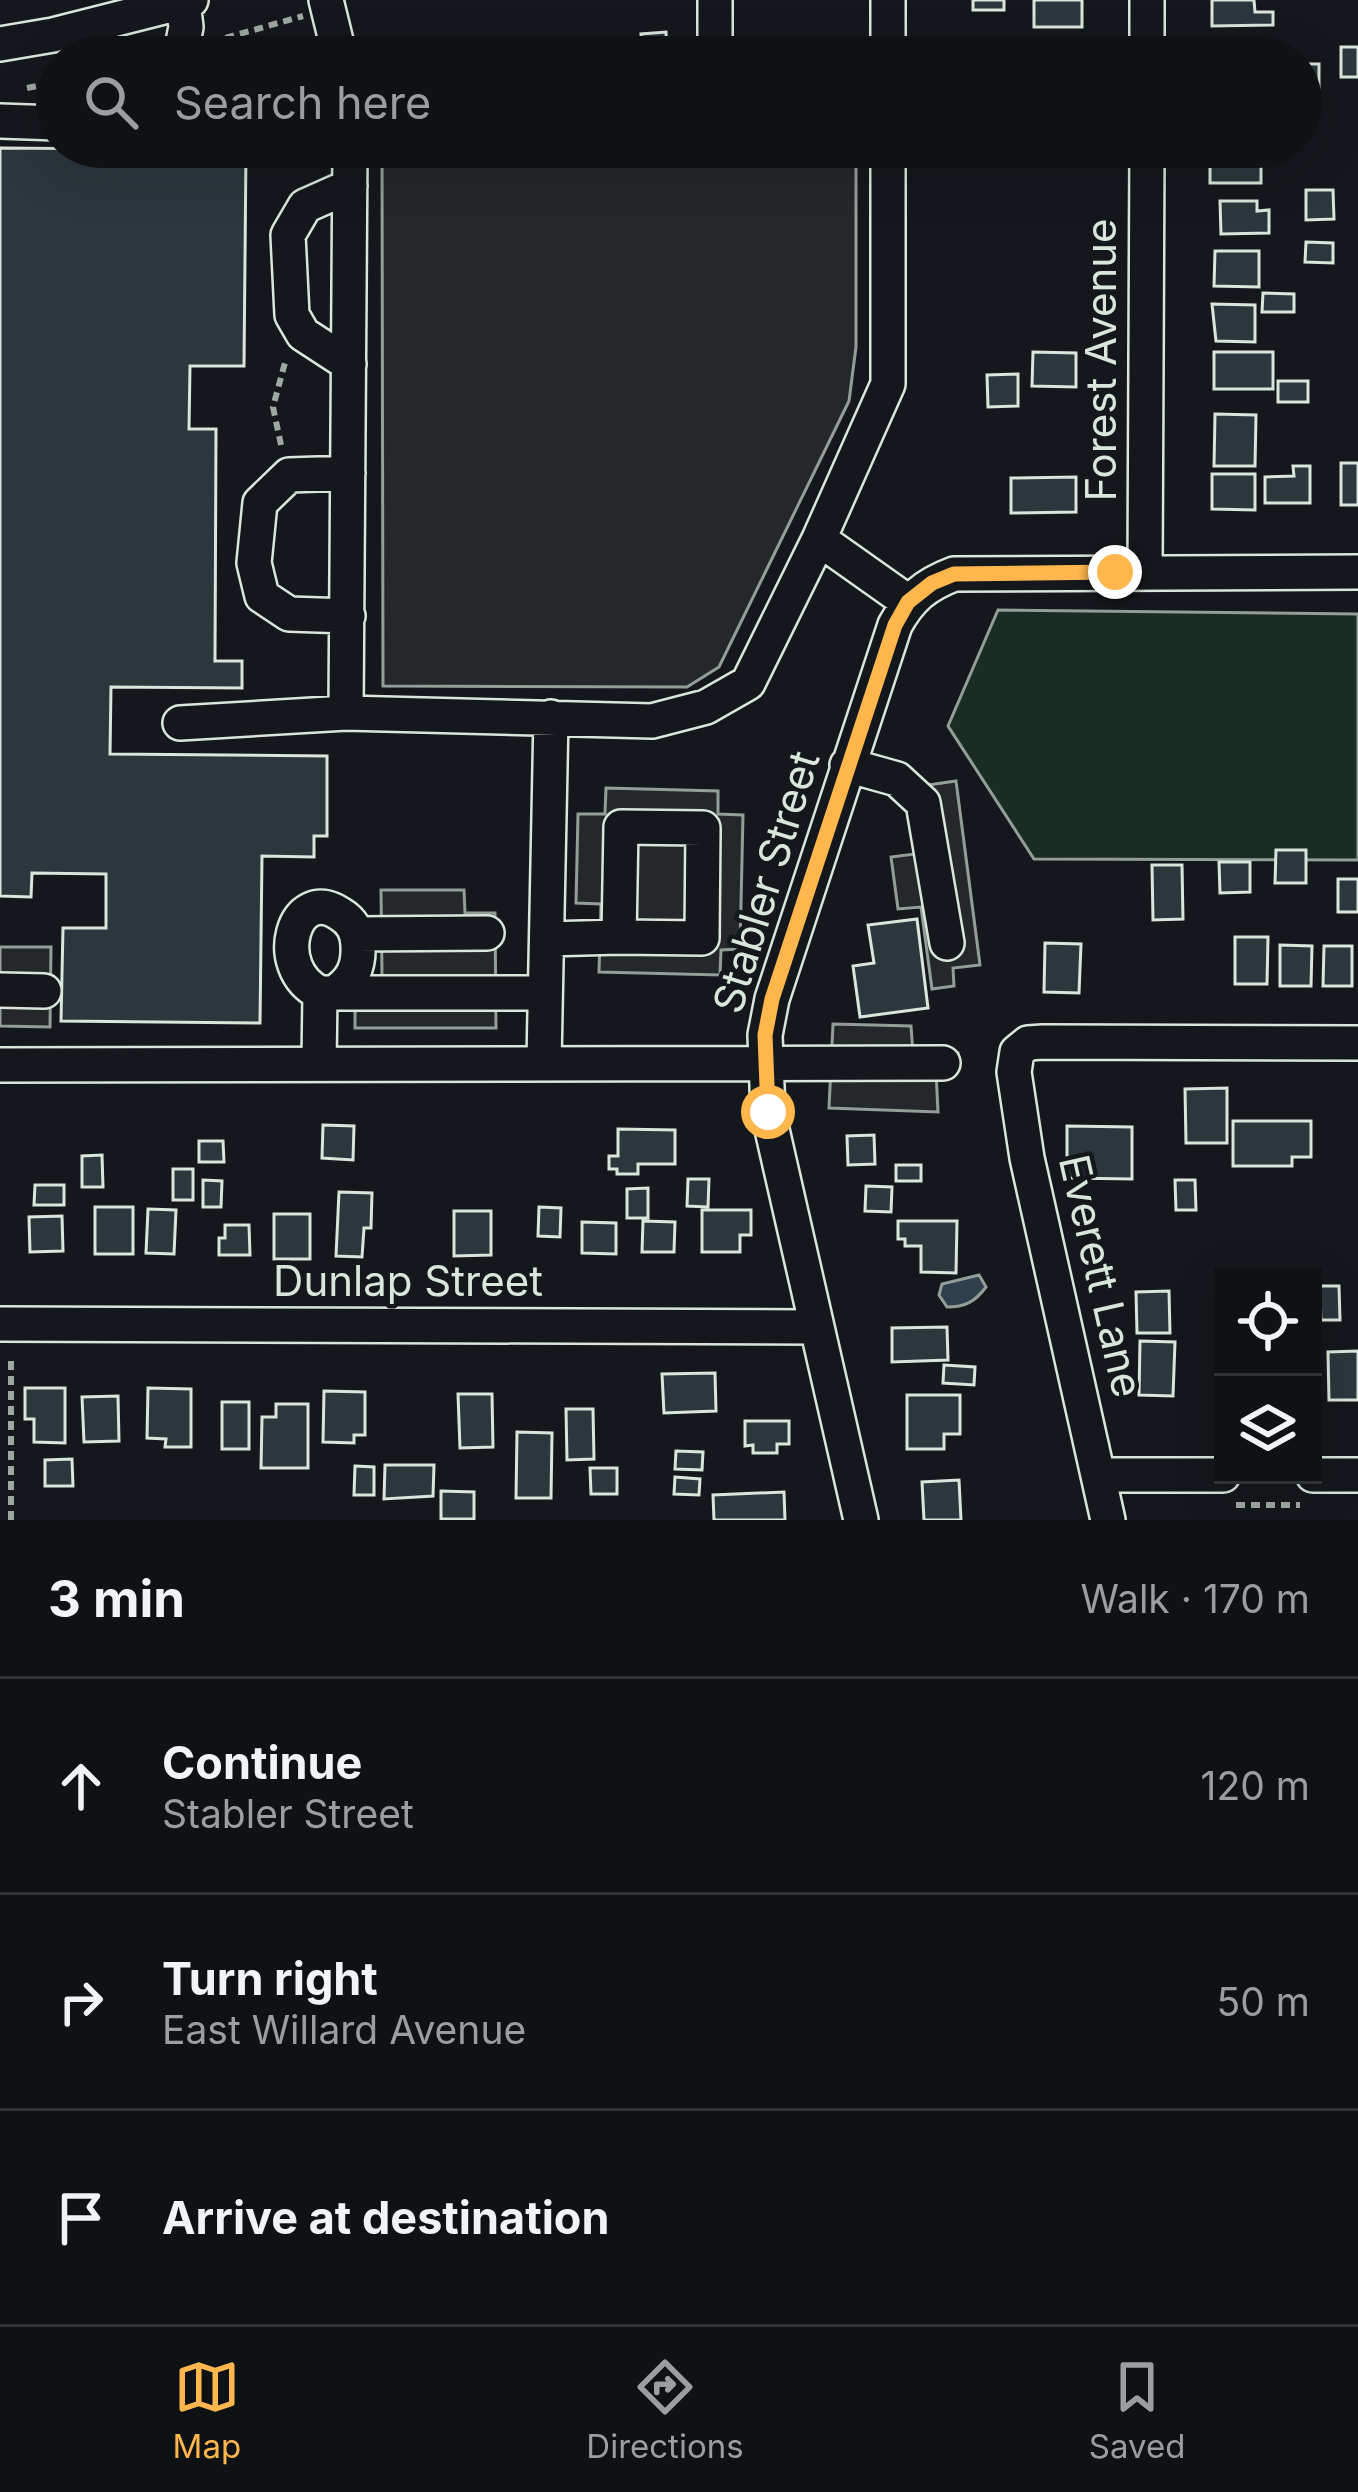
<!DOCTYPE html>
<html lang="en">
<head>
<meta charset="utf-8">
<style>
  :root { --surface:#0f1215; --page:#1d2022; --text:#f1f3f6; --muted:#9b9ea0; --line:#2f3234; --accent:#ffb74d }
  body { margin:0; font-family:Inter,sans-serif; background:var(--page); color:var(--text) }
  .controls { position:absolute; right:36px; bottom:36px; display:grid; overflow:hidden; border-radius:0px; box-shadow:0 12px 48px #0002 }
  .controls button { width:108px; height:108px; display:grid; place-items:center; padding:0; border:0; border-bottom:3px solid var(--line); background:var(--surface); color:var(--text); font:60px sans-serif }
  .stop { position:absolute; width:36px; height:36px; margin:-27px; border:9px solid #ffb74d; border-radius:50%; background:#fff }
  .stop.end { background:#ffb74d; border-color:#fff; box-shadow:0 3px 12px #0008 }
  .list { margin:0; padding:0; list-style:none }
  h2 { display:flex; justify-content:space-between; align-items:center; height:156px; margin:0; padding:0 48px; font-size:51px }
  h2 small { font-size:39px; font-weight:400; color:var(--muted) }
  .list li { display:grid; grid-template-columns:78px 1fr auto; gap:36px; align-items:center; box-sizing:border-box; height:216px; padding:0 48px; border-top:3px solid var(--line) }
  .list b { display:block; font-size:45px; white-space:nowrap }
  .list p { margin:0; font-size:39px; white-space:nowrap; color:var(--muted) }
  .list em { font-size:39px; font-style:normal; color:var(--muted) }
  .icon { flex:none; width:66px; height:66px; fill:none; stroke:currentColor; stroke-width:2; stroke-linecap:round; stroke-linejoin:round }
  .map { position:relative; flex:none; width:1358px; height:1520px; overflow:hidden }
  .search { position:absolute; background:var(--surface); box-shadow:0 12px 48px #0002; left:36px; right:36px; top:36px; height:132px; display:flex; align-items:center; gap:30px; box-sizing:border-box; padding:0 42px; border-radius:66px; color:var(--muted); font-size:45px }
  .sheet { height:804px; background:var(--surface) }
  nav { display:flex; justify-content:space-around; align-items:center; box-sizing:border-box; height:168px; border-top:3px solid var(--line); background:var(--surface); font-size:33px; color:var(--muted) }
  nav a { display:grid; justify-items:center; gap:6px }
  nav .on { color:var(--accent) }
  .map>svg:first-child { display:block }
</style>
</head>
<body>
<div class="map">
<svg width="1358" height="1520" viewBox="0 0 1358 1520">
  <rect width="100%" height="100%" fill="#14181c"/>
  <path fill="#1a2d24" stroke="#939e99" stroke-width="3" d="M998 610 1358 614V860L1034 859 948 726Z"/>
  <path fill="#24282b" stroke="#939e99" stroke-width="3" d="M382 147H856V347L849 401 719 667 687 687 383 686Z
    M956 781 980 965 953 968 954 986 932 989 921 907 898 909 891 857 915 854 907 788Z
    M606 788 718 791V814L743 815 740 949 721 950 720 975 599 972 601 904 576 903 578 814H605Z
    M381 890H464L465 913H495L496 1028H355V1003L382 975Z
    M0 947H51L50 1027 0 1026Z
    M833 1024 911 1026 913 1053H958V1070L936 1071 938 1112 829 1108Z"/>
  <path fill="#2f3f4d" stroke="#939e99" stroke-width="3" d="M979 1275 986 1287C975 1302 965 1307 947 1307L939 1295 942 1284Z"/>
  <path fill="#2c363c" stroke="#d8e6dc" stroke-width="3" d="M973 0H1004V10H973Z
    M1034 0H1082V27H1034Z
    M1212 0H1254L1255 12H1273V25L1212 26Z
    M666 32 667 51 642 52 641 34Z
    M1213 42 1256 43V57H1212Z
    M1341 47H1358V77H1341Z
    M1301 64H1319V98H1301Z
    M0 148 246 150 244 366H190L189 429H216L215 661H242V688L111 687 110 754 327 756V836H314V857L262 856 260 1023 61 1021 63 928H106V874L32 873 31 897 0 896Z
    M1261 148V183H1210V149Z
    M1306 190H1333L1334 219 1306 220Z
    M1220 201H1257V211L1269 210V233L1221 234Z
    M1306 242 1333 243V263L1305 262Z
    M1215 251H1259V287L1214 286Z
    M1263 293 1294 294V312H1262Z
    M1212 304 1255 305V342L1216 341Z
    M1033 352 1076 353V387L1032 386Z
    M1214 352H1273V389H1214Z
    M1018 374V406L988 407 987 375Z
    M1278 381H1308V402H1278Z
    M1215 414 1256 415 1255 466H1214Z
    M1341 463H1358V505H1341Z
    M1293 466H1310V503H1265V477L1294 476Z
    M1212 474H1255V510L1212 509Z
    M1076 477V512L1011 513V478Z
    M1276 850H1306V883H1275Z
    M1219 862H1250V892L1220 893Z
    M1152 865H1182L1183 919 1153 920Z
    M1338 879H1358V912H1338Z
    M917 919 928 1008 860 1017 853 966 874 963 868 925Z
    M1235 937H1268L1267 984H1235Z
    M1045 943 1081 944 1079 993 1044 992Z
    M1280 945 1312 946 1311 986H1280Z
    M1324 946H1352V986H1323Z
    M1227 1088V1143H1186L1185 1089Z
    M1233 1121H1311V1157H1292V1166H1233Z
    M323 1125 354 1126 353 1160 322 1158Z
    M1067 1126 1132 1127V1179L1067 1178Z
    M618 1129 675 1130V1164H638V1174H617V1169H609V1156H618Z
    M874 1135 875 1164 848 1165 847 1136Z
    M199 1141H223L224 1162H199Z
    M102 1155 103 1187H82V1156Z
    M896 1165H921V1181H896Z
    M173 1169H193V1200H173Z
    M688 1179H709L708 1207 687 1206Z
    M203 1180 222 1181 221 1207H203Z
    M1175 1180H1195L1196 1210H1176Z
    M35 1185H64V1205H34Z
    M866 1186 892 1187 891 1212 865 1211Z
    M648 1188V1218H627V1189Z
    M339 1192 372 1193 371 1228H364L362 1257 336 1256Z
    M95 1207H133V1254H95Z
    M539 1207 561 1208 560 1237 538 1236Z
    M148 1209 176 1210 174 1254 146 1253Z
    M702 1210H751V1235H740V1252H702Z
    M454 1211H491V1255L454 1256Z
    M274 1214H310V1259H274Z
    M62 1216 63 1251 30 1252 29 1217Z
    M643 1221 675 1222 674 1252H642Z
    M898 1221H957L956 1273 921 1272V1246H905V1239H898Z
    M582 1222 616 1223V1254L582 1253Z
    M225 1225H249L250 1255H219V1238H225Z
    M1313 1286H1339L1340 1320H1321L1320 1295H1313Z
    M1169 1291 1170 1333H1137L1136 1292Z
    M947 1327 948 1360 892 1362V1328Z
    M1140 1341 1175 1342 1173 1396 1139 1395Z
    M1358 1351V1400H1329L1328 1352Z
    M944 1365 975 1367 974 1385 943 1383Z
    M715 1373 716 1411 664 1413 662 1374Z
    M25 1388H65V1443L34 1442V1419H25Z
    M148 1388 191 1389V1447H165L166 1439 147 1438Z
    M324 1391 365 1392V1435H354V1443L323 1442Z
    M458 1394H492L493 1447 460 1448Z
    M907 1395H960V1434H944V1449H907Z
    M118 1396 119 1441 84 1442 82 1397Z
    M222 1402H249V1449H222Z
    M276 1404H308V1468H261L262 1417H276Z
    M566 1409H593L594 1459 567 1460Z
    M745 1421H789V1444H777V1453H753V1445L745 1446Z
    M517 1432 552 1433 551 1498H516Z
    M676 1451 703 1452 702 1470 675 1469Z
    M72 1459 73 1486H45V1460Z
    M385 1465H434L433 1496 384 1499Z
    M355 1466 374 1467V1495H354Z
    M590 1468H617V1494H591Z
    M675 1477 700 1479 699 1495 674 1494Z
    M959 1480 961 1520H924L922 1482Z
    M441 1491 474 1492V1519H441Z
    M784 1492 785 1520H714L713 1495Z"/>
  <g fill="none" stroke-linecap="round" stroke-linejoin="round">
    <g stroke="#d8e6dc" stroke-width="38">
      <path id="minor" d="M326 0 340 57
        M715 0V57
        M888 0V57
        M0 44 53 35 191 0
        M180 57 186 27 183 2
        M1147 57V0
        M0 121 57 123
        M350 147 346 713 652 721 706 707 748 683 819 539
        M888 147V384L819 539 908 602
        M349 364 303 334 292 315 288 235 305 206 350 186
        M348 473 289 475 260 503 254 563 262 596 289 614 348 616
        M1145 573 1147 147
        M180 723 346 713
        M847 765 897 779 923 803 947 943
        M621 827 703 828 702 938 619 937Z
        M357 934 487 933
        M547 939 619 937
        M0 990 44 991
        M320 993C269 968 294 883 340 914 352 921 358 932 358 946 359 968 352 981 334 993
        M544 1061 551 717
        M319 1063 320 993H544
        M0 1065 943 1063
        M0 1324 816 1327
        M1100 1475H1223
        M1313 1475H1358
        M861 1520 768 1112 765 1035 772 999 895 625C910 598 925 585 954 574L1358 572
        M1108 1520 1027 1158 1014 1072 1017 1052 1028 1043 1043 1042 1358 1043"/>
    </g>
    <path stroke="#9da8a2" stroke-width="6" stroke-dasharray="9 6" stroke-linecap="butt" d="M211 42 303 16
      M27 88 57 82
      M281 445 273 407 286 359
      M1236 1505H1300
      M11 1520V1355"/>
    <use href="#minor" stroke="#14181c" stroke-width="33"/>
  </g>
  <g fill="none" stroke-linecap="round" stroke-linejoin="round">
    <path stroke="#ffb74d" stroke-width="15" d="M768 1112 765 1035 772 999 895 625 908 602 932 583 954 574 1115 572"/>
  </g>
  <g text-anchor="middle" stroke-width="9" stroke-linejoin="round" paint-order="stroke">
    <g font-size="42" fill="#d8e6dc" stroke="#14181c">
      <text transform="translate(1101 360) rotate(-90)" y="15">Forest Avenue</text>
      <text transform="translate(766 882) rotate(-73)" y="15">Stabler Street</text>
      <text transform="translate(1101 1276) rotate(77)" y="15">Everett Lane</text>
      <text x="408" y="1296">Dunlap Street</text>
    </g>
  </g>
</svg>
<div class="controls">
<button><svg class="icon" aria-label="locate" viewBox="0 0 24 24"><circle cx="12" cy="12" r="6"/><path d="M12 2v4M12 18v4M2 12h4M18 12h4"/></svg></button>
<button><svg class="icon" aria-label="layers" viewBox="0 0 24 24"><path d="M12 4l9 5-9 5-9-5zM3 14l9 5 9-5"/></svg></button>
</div>
<div class="stop" style="left:768px;top:1112px"></div>
<div class="stop end" style="left:1115px;top:572px"></div>
<div class="search"><svg class="icon" aria-label="search" viewBox="0 0 24 24"><circle cx="10" cy="10" r="6"/><path d="M15 15l6 6"/></svg>Search here</div>
</div>
<section class="sheet">
<h2>3 min<small>Walk · 170 m</small></h2>
<ul class="list">
<li><svg class="icon" aria-label="ahead" viewBox="0 0 24 24"><path d="M12 20V5M6 11l6-6 6 6"/></svg><div><b>Continue</b><p>Stabler Street</p></div><em>120 m</em></li>
<li><svg class="icon" aria-label="right" viewBox="0 0 24 24"><path d="M7 20v-9h11M14 6l5 5-5 5"/></svg><div><b>Turn right</b><p>East Willard Avenue</p></div><em>50 m</em></li>
<li><svg class="icon" aria-label="arrive" viewBox="0 0 24 24"><path d="M6 21V4h12l-3 4 3 4H6"/></svg><div><b>Arrive at destination</b></div></li>
</ul>
</section>
<nav>
<a class="on"><svg class="icon" aria-label="map" viewBox="0 0 24 24"><path d="M3 6l6-2 6 2 6-2v14l-6 2-6-2-6 2zM9 4v14M15 6v14"/></svg>Map</a>
<a><svg class="icon" aria-label="directions" viewBox="0 0 24 24"><path d="M12 3l9 9-9 9-9-9zM9 14v-3h6M13 9l2 2-2 2"/></svg>Directions</a>
<a><svg class="icon" aria-label="saved" viewBox="0 0 24 24"><path d="M7 4h10v16l-5-4-5 4z"/></svg>Saved</a>
</nav>
</body>
</html>
